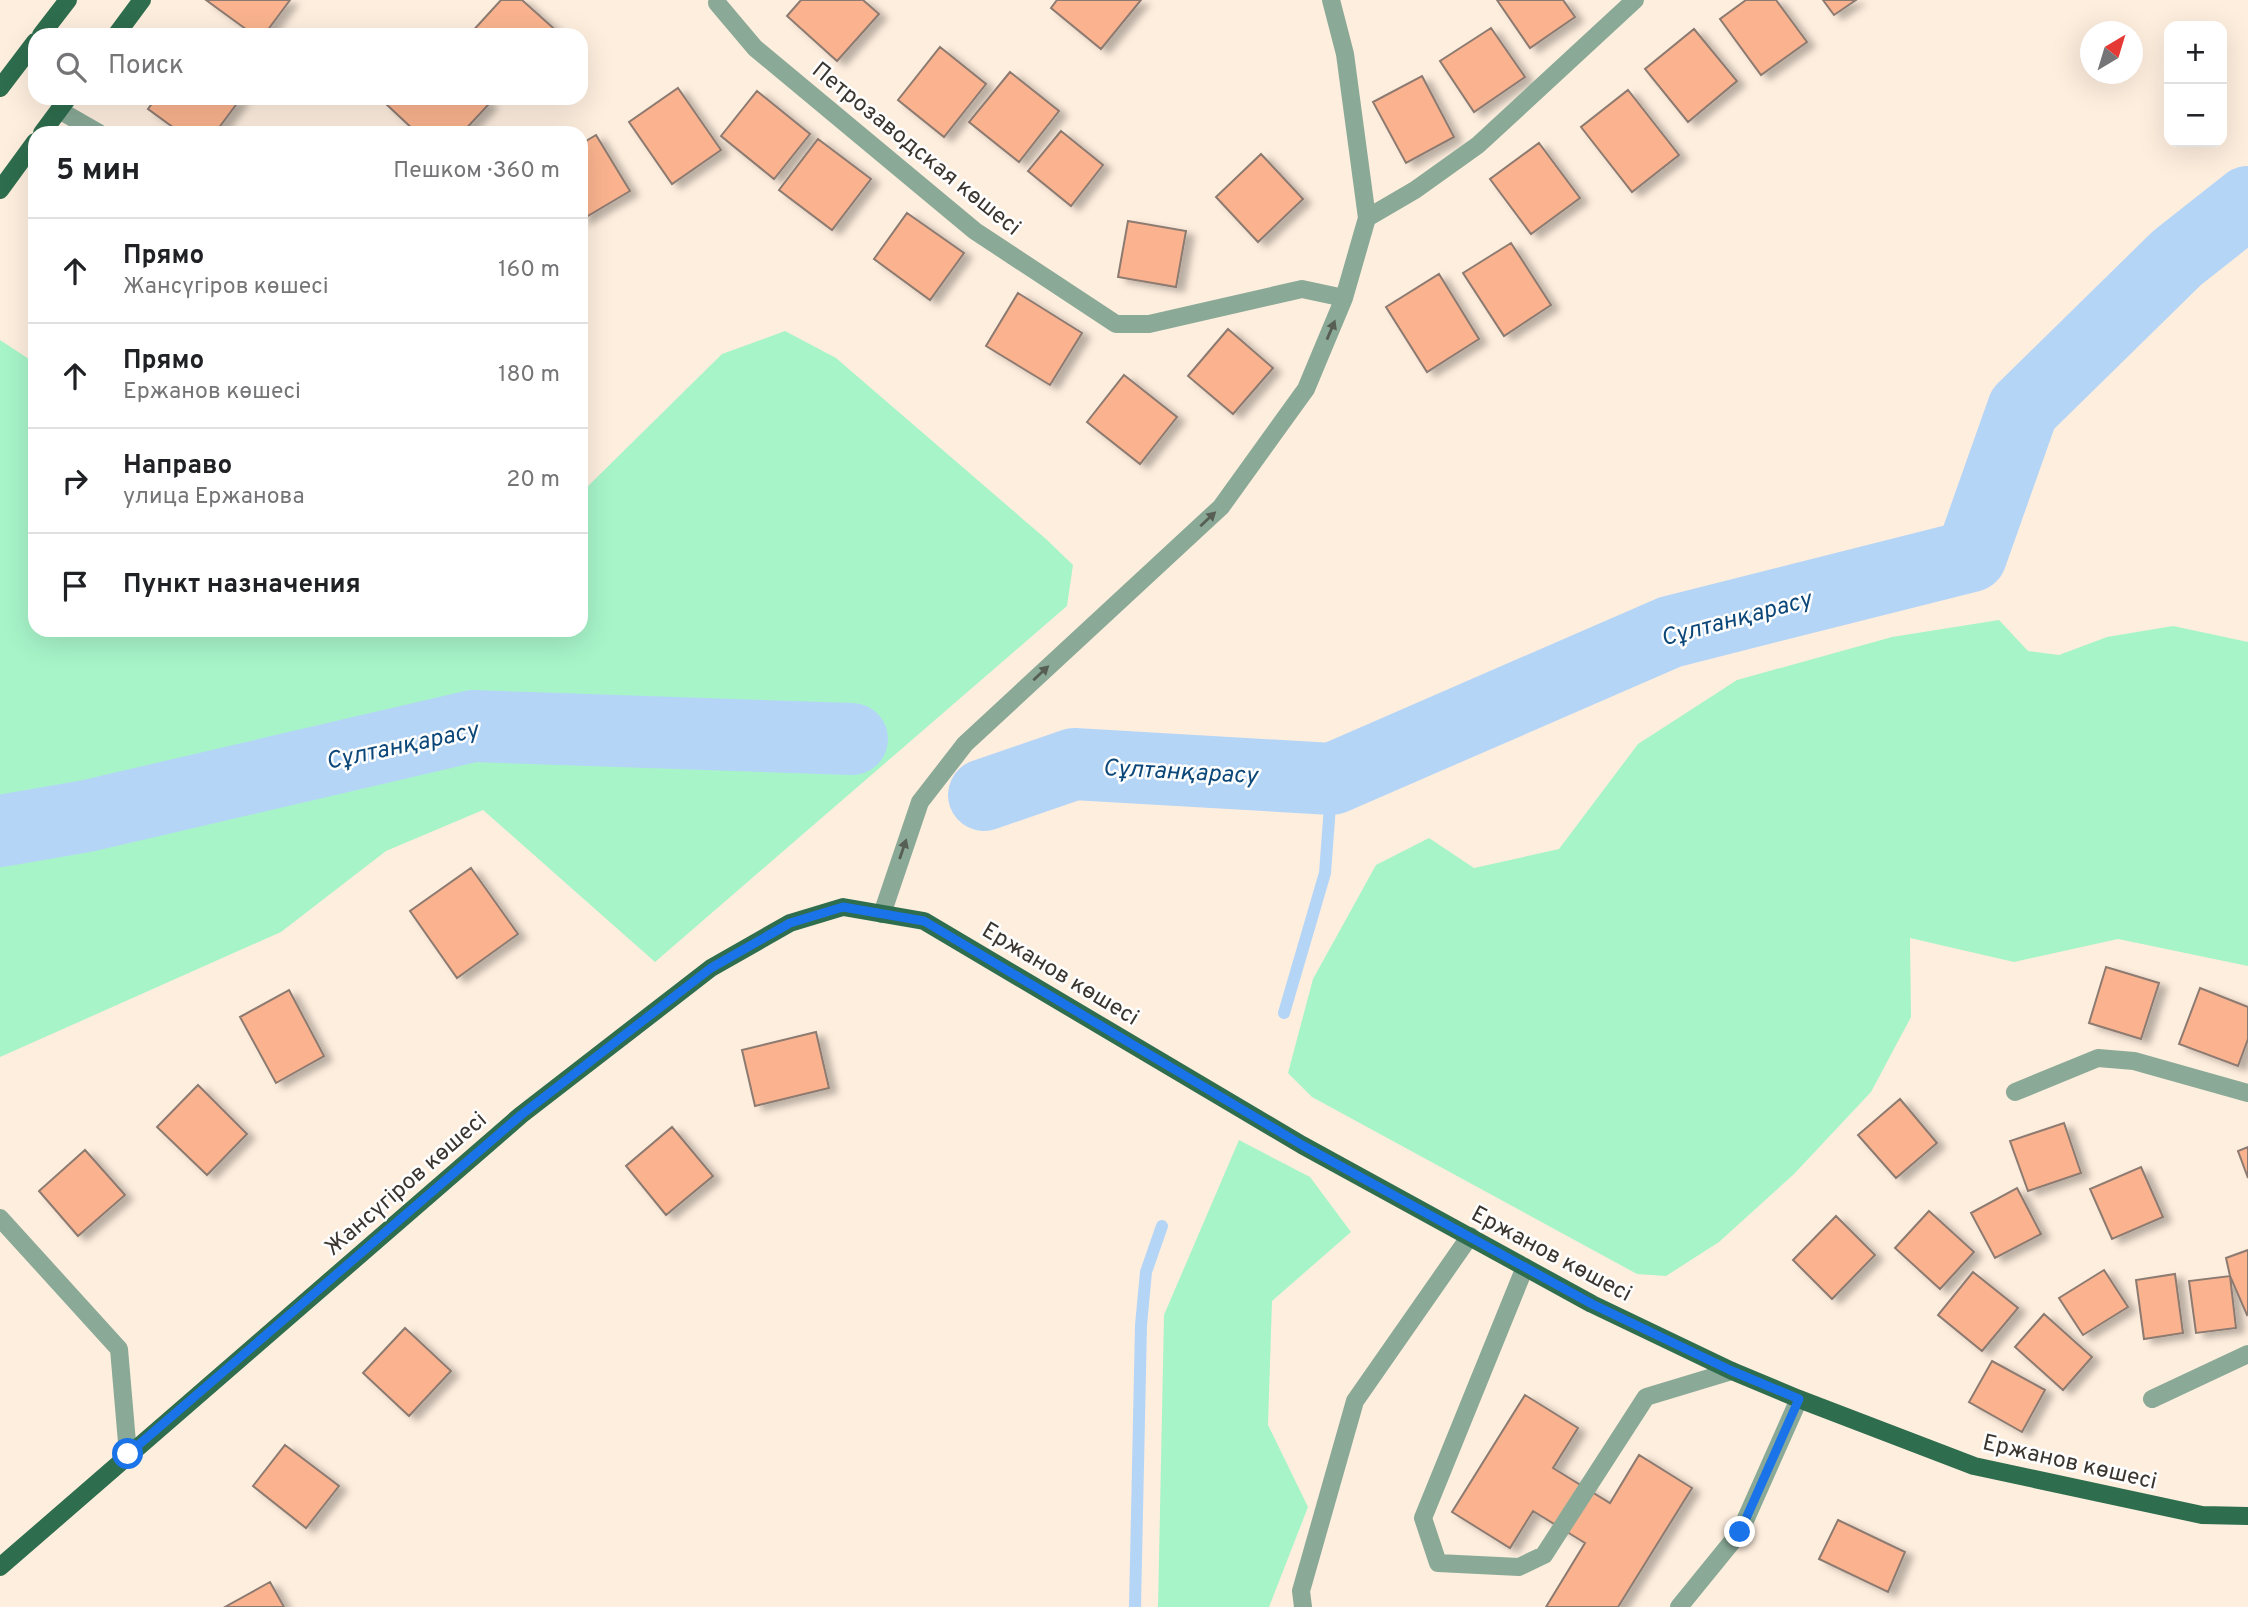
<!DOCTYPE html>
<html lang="ru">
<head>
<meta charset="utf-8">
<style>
  :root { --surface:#fff; --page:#f6f6f6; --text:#202124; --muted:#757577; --line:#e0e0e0 }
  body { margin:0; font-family:Overpass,sans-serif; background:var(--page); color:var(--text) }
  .controls { position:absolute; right:21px; top:21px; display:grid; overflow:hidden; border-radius:14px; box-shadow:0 7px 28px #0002 }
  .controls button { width:63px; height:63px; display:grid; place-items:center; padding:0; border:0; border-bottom:2px solid var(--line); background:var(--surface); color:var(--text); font:35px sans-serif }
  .compass { position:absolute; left:2080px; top:21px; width:63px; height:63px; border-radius:50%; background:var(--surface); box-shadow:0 7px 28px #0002; rotate:38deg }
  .stop { position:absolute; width:21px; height:21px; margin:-16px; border:5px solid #1a73e8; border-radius:50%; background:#fff }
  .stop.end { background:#1a73e8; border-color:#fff; box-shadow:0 2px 7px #0008 }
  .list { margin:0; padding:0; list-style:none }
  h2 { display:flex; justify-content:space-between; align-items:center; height:91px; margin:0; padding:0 28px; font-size:30px }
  h2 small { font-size:23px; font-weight:400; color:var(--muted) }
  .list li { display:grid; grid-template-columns:46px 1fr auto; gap:21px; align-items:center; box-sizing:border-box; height:105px; padding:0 28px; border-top:2px solid var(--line) }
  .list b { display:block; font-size:26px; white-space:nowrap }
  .list p { margin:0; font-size:23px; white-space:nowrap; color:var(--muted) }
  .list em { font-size:23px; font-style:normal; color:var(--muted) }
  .icon { flex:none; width:38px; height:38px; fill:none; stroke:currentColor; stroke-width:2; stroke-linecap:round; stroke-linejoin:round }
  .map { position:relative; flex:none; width:2248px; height:1607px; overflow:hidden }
  .search { position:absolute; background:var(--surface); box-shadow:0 7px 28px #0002; left:28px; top:28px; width:560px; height:77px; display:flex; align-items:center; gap:18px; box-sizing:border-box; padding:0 24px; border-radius:21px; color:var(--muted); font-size:26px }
  .panel { position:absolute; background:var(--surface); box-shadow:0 7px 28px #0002; left:28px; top:126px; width:560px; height:511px; border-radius:21px }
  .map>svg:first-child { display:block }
</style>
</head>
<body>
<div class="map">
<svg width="2248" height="1607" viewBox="0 0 2248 1607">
  <defs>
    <filter id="shadow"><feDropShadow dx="8" dy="4.5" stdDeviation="3.5" flood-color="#0004"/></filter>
  </defs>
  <rect width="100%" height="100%" fill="#feeede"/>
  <path fill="#a7f4c9" d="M785 331 836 358 1046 539 1073 565 1067 606 655 962 483 810 386 851 281 932 0 1057V340L35 363V630H581V493L722 354Z
    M1999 620 2028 651 2059 655 2107 637 2173 626 2248 642V966L2118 939 2014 962 1910 938 1911 1017 1871 1092 1794 1174 1719 1242 1666 1276 1637 1274 1312 1097 1288 1073 1313 979 1376 865 1429 838 1474 868 1559 849 1638 744 1737 680 1892 637Z
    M1239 1140 1310 1177 1351 1232 1272 1301 1268 1425 1308 1507 1269 1607H1158L1164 1315Z"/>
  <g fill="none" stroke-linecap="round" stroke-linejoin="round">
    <path stroke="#b5d5f7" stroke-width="12" d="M1284 1013 1325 873 1332 779
      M1135 1607 1141 1325 1146 1272 1162 1226"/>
    <path stroke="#b5d5f7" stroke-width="72" d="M984 795 1074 764 1332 779 1670 632 1971 556 2023 409 2177 258 2248 202
      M0 831 87 816 473 726 852 739"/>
  </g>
  <path fill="#fab38e" stroke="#8d7a71" stroke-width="2" filter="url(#shadow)" d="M206 0H290L264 35H254Z
    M501 0H522L561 35H469Z
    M801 0H863L879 14 837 61 787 16Z
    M1057 0H1141L1101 49 1051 8Z
    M1497 0H1563L1575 17 1530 48Z
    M1746 0H1776L1807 42 1761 75 1720 19Z
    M1823 0H1856L1834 15Z
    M1491 28 1525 77 1474 112 1440 61Z
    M1694 29 1737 81 1688 122 1645 69Z
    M940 47 986 84 944 137 898 100Z
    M1010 72 1059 111 1019 162 969 122Z
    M1422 76 1454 137 1406 163 1373 102Z
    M678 88 721 150 672 184 629 122Z
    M1628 90 1679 155 1632 192 1581 127Z
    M757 91 810 134 774 179 721 136Z
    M156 98H241L215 133H181L148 109Z
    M390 98H483L489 104 462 133H417L385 103Z
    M1061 131 1103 165 1071 206 1028 171Z
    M596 135 630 191 581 220V144Z
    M818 139 871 179 832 230 779 190Z
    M1539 143 1580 198 1531 234 1490 179Z
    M1261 154 1303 199 1258 242 1216 197Z
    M907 213 964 253 930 300 874 259Z
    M1128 221 1186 231 1176 287 1118 277Z
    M1511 243 1551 305 1504 336 1463 273Z
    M1439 274 1479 339 1427 372 1386 307Z
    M1018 293 1082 333 1050 385 986 346Z
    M1228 329 1273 368 1233 414 1188 376Z
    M1124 375 1177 417 1140 464 1087 422Z
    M471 868 518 934 457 978 410 911Z
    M2106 967 2159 983 2141 1039 2089 1023Z
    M2200 988 2248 1007V1039L2238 1066 2179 1044Z
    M289 990 324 1056 276 1083 240 1017Z
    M816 1032 829 1088 755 1106 742 1050Z
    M198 1085 247 1134 207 1175 157 1127Z
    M1900 1099 1937 1143 1896 1178 1858 1135Z
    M2064 1123 2081 1173 2028 1191 2010 1141Z
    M672 1127 713 1176 666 1215 626 1166Z
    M2248 1147V1178L2238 1151Z
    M85 1150 125 1195 78 1236 39 1191Z
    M2141 1167 2163 1217 2112 1239 2090 1189Z
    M2017 1188 2041 1234 1995 1258 1971 1213Z
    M1929 1211 1974 1252 1940 1289 1895 1248Z
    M1836 1216 1875 1255 1832 1299 1793 1260Z
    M2248 1250V1314L2247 1315 2230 1276 2226 1258Z
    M2104 1270 2128 1307 2083 1335 2059 1298Z
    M1973 1272 2018 1308 1982 1351 1938 1315Z
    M2175 1274 2183 1333 2144 1339 2136 1280Z
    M2230 1276 2236 1328 2196 1333 2189 1281Z
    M2044 1314 2092 1357 2063 1390 2015 1347Z
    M405 1328 451 1371 409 1416 363 1373Z
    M1992 1361 2045 1390 2022 1432 1969 1402Z
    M1525 1395 1578 1428 1553 1468 1610 1503 1639 1455 1692 1488 1618 1607H1546L1585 1543 1533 1511 1510 1548 1452 1512Z
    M285 1445 339 1486 306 1528 253 1486Z
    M1838 1520 1905 1552 1888 1592 1819 1559Z
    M270 1582 284 1607H225Z"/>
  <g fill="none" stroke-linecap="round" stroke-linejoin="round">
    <path stroke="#8aa997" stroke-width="18" d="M717 3 755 48 975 231 1116 324H1149L1302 289 1344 298
      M59 110 99 133
      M1367 218 1415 190 1478 145 1635 0
      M882 914 920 802 965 744 1221 507 1306 389 1344 298 1367 218 1345 54 1331 0
      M2015 1092 2098 1058 2134 1061 2248 1093
      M0 1218 119 1349 128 1454
      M1525 1267 1423 1518 1438 1563 1519 1567 1544 1555 1646 1397 1732 1371
      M2152 1399 2248 1354
      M1303 1607 1301 1591 1355 1401 1470 1236
      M1679 1607 1740 1532 1799 1399"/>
    <path stroke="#2e6d4e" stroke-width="18" d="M41 35 68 0
      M116 35 142 0
      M0 88 35 42
      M42 133 68 98
      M0 190 35 142
      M0 1567 521 1115 711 968 790 923 843 907 924 921 1302 1145 1592 1304 1732 1371 1799 1399 1974 1466 2202 1515 2248 1516"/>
  </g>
  <defs><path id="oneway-solid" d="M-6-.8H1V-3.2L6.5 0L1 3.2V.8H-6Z" transform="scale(1.75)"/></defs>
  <g fill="#575e53">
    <use href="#oneway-solid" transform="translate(1331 330) rotate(-67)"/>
    <use href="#oneway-solid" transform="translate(1208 519) rotate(-43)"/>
    <use href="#oneway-solid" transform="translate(1041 673) rotate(-43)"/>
    <use href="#oneway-solid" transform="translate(903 849) rotate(-71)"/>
  </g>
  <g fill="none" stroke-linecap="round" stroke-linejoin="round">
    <path stroke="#1a73e8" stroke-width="9" d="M128 1454 521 1115 711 968 790 923 843 907 924 921 1302 1145 1592 1304 1732 1371 1799 1399 1740 1532"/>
  </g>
  <g text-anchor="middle" stroke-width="5" stroke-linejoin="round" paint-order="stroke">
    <g font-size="23" fill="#3b352f" stroke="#fefefe">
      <text transform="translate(917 148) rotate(39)" y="8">Петрозаводская көшесі</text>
      <text transform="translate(1061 973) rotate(31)" y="8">Ержанов көшесі</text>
      <text transform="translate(405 1183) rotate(-41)" y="8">Жансүгіров көшесі</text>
      <text transform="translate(1552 1253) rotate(28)" y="8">Ержанов көшесі</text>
      <text transform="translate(2070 1461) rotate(13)" y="8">Ержанов көшесі</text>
    </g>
    <g font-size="24" font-style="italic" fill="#0c4779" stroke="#fefefe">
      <text transform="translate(1736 618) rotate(-15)" y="8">Сұлтанқарасу</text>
      <text transform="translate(402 745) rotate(-12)" y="8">Сұлтанқарасу</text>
      <text transform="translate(1180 771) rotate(3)" y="8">Сұлтанқарасу</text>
    </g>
  </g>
</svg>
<div class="controls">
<button>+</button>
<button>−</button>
</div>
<svg class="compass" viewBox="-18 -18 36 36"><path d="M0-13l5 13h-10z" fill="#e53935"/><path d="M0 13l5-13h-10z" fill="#757577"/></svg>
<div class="stop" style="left:128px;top:1454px"></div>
<div class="stop end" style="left:1740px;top:1532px"></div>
<div class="search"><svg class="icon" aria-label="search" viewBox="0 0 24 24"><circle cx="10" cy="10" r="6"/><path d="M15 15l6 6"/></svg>Поиск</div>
<section class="panel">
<h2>5 мин<small>Пешком · 360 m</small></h2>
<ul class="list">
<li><svg class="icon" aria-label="ahead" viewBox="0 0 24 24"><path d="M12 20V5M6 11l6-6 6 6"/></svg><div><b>Прямо</b><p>Жансүгіров көшесі</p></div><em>160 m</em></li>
<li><svg class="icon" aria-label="ahead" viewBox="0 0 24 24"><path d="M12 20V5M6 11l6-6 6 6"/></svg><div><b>Прямо</b><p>Ержанов көшесі</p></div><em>180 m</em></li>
<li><svg class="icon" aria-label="right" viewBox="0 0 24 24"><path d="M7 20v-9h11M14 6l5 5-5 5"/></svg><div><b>Направо</b><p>улица Ержанова</p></div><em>20 m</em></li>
<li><svg class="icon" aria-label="arrive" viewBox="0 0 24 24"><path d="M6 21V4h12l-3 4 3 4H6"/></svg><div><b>Пункт назначения</b></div></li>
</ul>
</section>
</div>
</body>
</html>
